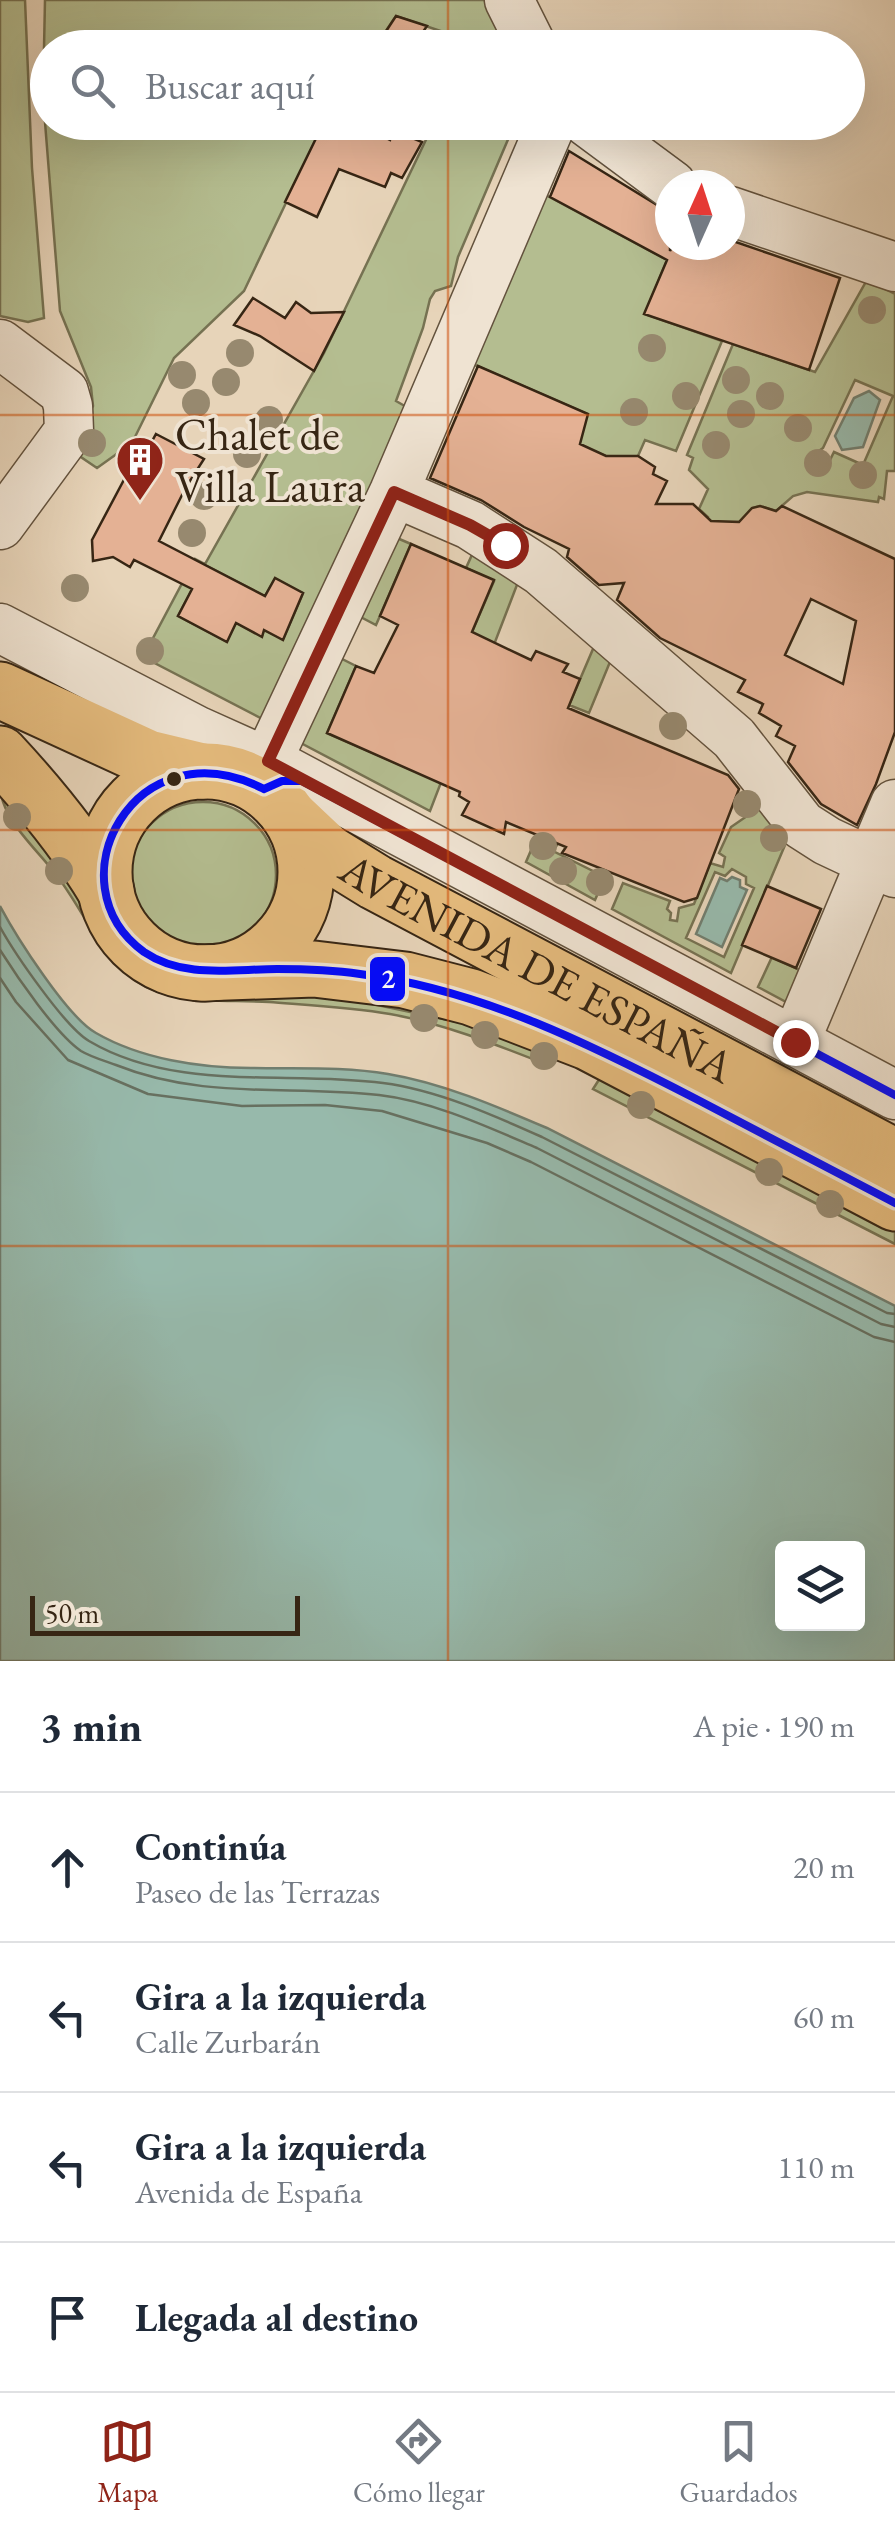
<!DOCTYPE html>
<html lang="es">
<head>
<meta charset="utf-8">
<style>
  :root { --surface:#fff; --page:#f2f2f3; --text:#1f2937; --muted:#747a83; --line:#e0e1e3; --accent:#8f2418 }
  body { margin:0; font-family:"EB Garamond",serif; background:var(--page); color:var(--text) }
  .controls { position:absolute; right:30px; bottom:30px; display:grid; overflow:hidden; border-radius:10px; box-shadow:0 10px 40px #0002 }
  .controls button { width:90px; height:90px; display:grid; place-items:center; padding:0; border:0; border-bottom:2px solid var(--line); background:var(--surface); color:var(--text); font:50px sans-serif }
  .compass { position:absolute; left:655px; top:170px; width:90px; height:90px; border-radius:50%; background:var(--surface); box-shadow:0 10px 40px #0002; rotate:3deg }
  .scale { position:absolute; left:30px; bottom:25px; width:270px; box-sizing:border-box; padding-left:10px; border:5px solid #372614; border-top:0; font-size:28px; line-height:35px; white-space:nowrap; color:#372614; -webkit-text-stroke:8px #efe3d2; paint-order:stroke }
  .stop { position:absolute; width:30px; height:30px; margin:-22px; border:8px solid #8f2418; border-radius:50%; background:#fff }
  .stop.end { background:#8f2418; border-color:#fff; box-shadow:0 2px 10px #0008 }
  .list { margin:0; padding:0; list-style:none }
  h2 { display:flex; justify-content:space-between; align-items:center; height:130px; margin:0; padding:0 40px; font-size:42px }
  h2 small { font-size:32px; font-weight:400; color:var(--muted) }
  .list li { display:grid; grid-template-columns:65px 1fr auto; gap:30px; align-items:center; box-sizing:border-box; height:150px; padding:0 40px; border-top:2px solid var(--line) }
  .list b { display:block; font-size:38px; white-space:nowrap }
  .list p { margin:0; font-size:32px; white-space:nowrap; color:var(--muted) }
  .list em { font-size:32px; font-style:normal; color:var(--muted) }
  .icon { flex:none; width:55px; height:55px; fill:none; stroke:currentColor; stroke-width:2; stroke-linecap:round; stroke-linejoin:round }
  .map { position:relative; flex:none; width:895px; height:1661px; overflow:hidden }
  .search { position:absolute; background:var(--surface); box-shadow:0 10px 40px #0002; left:30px; right:30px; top:30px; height:110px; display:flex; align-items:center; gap:25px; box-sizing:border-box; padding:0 35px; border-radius:55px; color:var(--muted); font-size:38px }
  .sheet { height:730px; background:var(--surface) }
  nav { display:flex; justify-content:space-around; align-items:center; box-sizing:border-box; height:140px; border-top:2px solid var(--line); background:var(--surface); font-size:28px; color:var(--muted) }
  nav a { display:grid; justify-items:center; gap:5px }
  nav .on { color:var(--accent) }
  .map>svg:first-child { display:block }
</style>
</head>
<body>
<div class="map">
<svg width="895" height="1661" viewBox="0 0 895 1661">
  <rect width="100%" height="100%" fill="#e7d4b9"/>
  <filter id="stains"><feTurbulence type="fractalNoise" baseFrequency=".002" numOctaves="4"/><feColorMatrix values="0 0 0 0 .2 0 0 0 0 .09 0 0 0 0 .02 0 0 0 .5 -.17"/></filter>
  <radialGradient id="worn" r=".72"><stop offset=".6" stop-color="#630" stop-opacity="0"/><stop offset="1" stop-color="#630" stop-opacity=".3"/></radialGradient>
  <path fill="#b4bd90" stroke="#767252" stroke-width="2.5" fill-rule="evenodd" d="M0 0H25L32 168 44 318 28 322 0 316Z
    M45 0H495L513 47H488L396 16 375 47 48 48V122L324 123 244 291 174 358 132 443 97 468 75 453V442L93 406 91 387 60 311 43 97Z
    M434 123H515L458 257 451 286 435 291 430 299 423 328 396 401 417 413 274 725 143 657 195 559 205 564 324 353ZM205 565 265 596 275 579 303 593 283 639 264 630 262 636 236 623 226 641 178 616Z
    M544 194 667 260 645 314 722 341 676 451 645 440 638 456 617 461 596 452 560 476 587 414 468 362Z
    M867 280 895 294V471H887L884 499 879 497 878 502 807 492 793 496 776 511 760 506 752 508 743 522H706L708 517 699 509 708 489 689 470 693 458 687 455 733 344 815 372ZM855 380 893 396 863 465 834 452 829 462H821L816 453 823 448Z
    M390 535 411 544 376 625 353 613Z
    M476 546 520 577 430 811 297 741 334 655 356 666 327 733 412 770 494 581 466 568Z
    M596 642 612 657 589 713 569 705Z
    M564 773 554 818 557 845 553 851 605 877 595 900 526 862Z
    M0 784 75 888 86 913 112 951 136 975 164 991 198 997 269 993 349 999 495 1030 554 1052 548 1065C497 1045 445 1024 390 1014 351 1007 308 1005 269 1002 225 999 175 1007 136 981 100 956 81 905 54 872 34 846 0 818 0 784Z
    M130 875a73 73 0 1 1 146 0a73 73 0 1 1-146 0Z
    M763 805 788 838 731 973 612 909 623 883 670 901 667 909 671 913 670 920 677 921 679 908 694 904 710 863 723 867 725 857 719 853 731 827ZM732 869 746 877V884L754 888 724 957 686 938 715 872 725 876Z
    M772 957 802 971 788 1003 758 987Z
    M602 1075 895 1230V1244L593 1089Z"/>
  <path fill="#97b9ab" stroke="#717e6f" stroke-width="2.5" fill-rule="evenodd" d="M869 391 880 400 863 447 842 450 835 436 854 398Z
    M732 877 740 880V887L747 890 722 947 696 934 720 878 727 881Z
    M0 906C16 936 67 1017 96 1033 141 1059 200 1068 251 1068 296 1069 343 1066 388 1074 442 1083 496 1106 547 1128L895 1306V1661H0ZM858 1548V1624H782V1548Z"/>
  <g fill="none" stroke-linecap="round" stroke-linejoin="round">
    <path stroke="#677060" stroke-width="2.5" d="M0 927C15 954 65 1027 89 1041 177 1093 287 1070 383 1083 437 1090 493 1115 542 1137L887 1313 895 1314
      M0 950C17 977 56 1034 81 1051 91 1057 105 1061 116 1065 203 1100 288 1085 379 1095 432 1101 488 1127 537 1148L881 1324 895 1327
      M0 978 16 1002 68 1060 148 1094 242 1106 325 1105 382 1111 487 1143 531 1162 874 1337 895 1342"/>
  </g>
  <path fill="#e4b194" stroke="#372614" stroke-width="2.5" fill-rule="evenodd" d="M396 16 427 26 412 48H375Z
    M324 122H355L390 140 393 130 422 142 402 178 391 173 385 187 339 169 317 217 285 202Z
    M569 151 670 213V251L673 245H730V240L840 278 809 370 644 314 667 260 550 197Z
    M253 298 285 318 296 302 311 313 344 312 314 371 260 336 234 325Z
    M478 366 588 414 580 444 606 456H638L655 467 653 474 667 481 656 504H693L711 521 739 522 752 508 760 506 776 511 782 506 895 559V732L876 784 857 825 821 804 788 762 795 746 776 736 781 726 759 713 763 704 738 692 745 680 660 638 617 600 624 583 599 585 567 557 569 549 524 527 481 500 430 478ZM811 599 856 621 843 684 785 655Z
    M156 434 204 459 186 487 159 541 265 596 275 578 303 593 283 640 264 630 262 637 236 623 227 642 178 616 192 589 134 560 130 567 113 557 93 561 92 540 135 459 141 461Z
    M411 544 494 580 472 632 531 660 536 651 568 664 563 672 580 679 568 708 728 775 739 789 697 898 684 902 562 853 566 847 506 822 504 834 462 815 469 802 459 796 460 792 327 733 356 666 374 673 398 625 380 616Z
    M767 886 821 909 796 968 742 945Z"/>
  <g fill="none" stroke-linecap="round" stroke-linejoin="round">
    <g stroke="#63523d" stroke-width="51">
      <path id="minor" d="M509 0 533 48
        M587 122 672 185
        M730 211 895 267
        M0 344 64 392 68 406 69 431 0 525
        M394 492 470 525 541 571 734 738 802 825 827 841 895 873
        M0 628 198 731 219 752
        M198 731 283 769 895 1095
        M256 785 394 492 552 122
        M795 1042 895 804"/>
    </g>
    <g stroke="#372614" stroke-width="59">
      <g id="highway">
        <path d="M0 690 148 758 202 771"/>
        <path d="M0 754C40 797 76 841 106 891"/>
        <circle cx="205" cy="872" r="101"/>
        <path id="s1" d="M292 819 328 853 375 882 895 1157"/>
        <path d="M201 973 314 969 405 980 471 997 588 1042 895 1203"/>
      </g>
    </g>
    <use href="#minor" stroke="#efe3d2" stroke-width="48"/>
    <use href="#highway" stroke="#e4ba7c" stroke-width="55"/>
    <g stroke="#efe3d2" stroke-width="15">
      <path id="bus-1" d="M264 789C134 723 50 884 144 952 184 979 232 969 277 969 305 969 333 970 360 974 482 990 592 1045 700 1101 765 1135 830 1169 895 1203
        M264 789 282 781H302L895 1095"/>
    </g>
    <use href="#bus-1" stroke="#0008ff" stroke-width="8"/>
  </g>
  <g fill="#97896f">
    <circle cx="872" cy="310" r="14"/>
    <circle cx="652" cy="348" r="14"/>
    <circle cx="240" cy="353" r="14"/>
    <circle cx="182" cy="375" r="14"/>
    <circle cx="736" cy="380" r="14"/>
    <circle cx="226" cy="382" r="14"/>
    <circle cx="686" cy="396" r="14"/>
    <circle cx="770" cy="396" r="14"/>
    <circle cx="196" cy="403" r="14"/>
    <circle cx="634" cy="412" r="14"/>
    <circle cx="741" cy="414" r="14"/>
    <circle cx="269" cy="420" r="14"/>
    <circle cx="798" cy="428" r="14"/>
    <circle cx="92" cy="443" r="14"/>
    <circle cx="716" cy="445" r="14"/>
    <circle cx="247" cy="454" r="14"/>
    <circle cx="818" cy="463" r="14"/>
    <circle cx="863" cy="475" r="14"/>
    <circle cx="204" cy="496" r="14"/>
    <circle cx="192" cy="533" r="14"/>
    <circle cx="75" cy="588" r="14"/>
    <circle cx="150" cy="651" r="14"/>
    <circle cx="673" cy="726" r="14"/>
    <circle cx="747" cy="804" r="14"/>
    <circle cx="17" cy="817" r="14"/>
    <circle cx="774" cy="838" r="14"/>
    <circle cx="543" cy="846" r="14"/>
    <circle cx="59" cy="871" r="14"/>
    <circle cx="563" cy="871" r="14"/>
    <circle cx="600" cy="882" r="14"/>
    <circle cx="424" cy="1018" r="14"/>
    <circle cx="485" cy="1035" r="14"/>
    <circle cx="544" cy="1056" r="14"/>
    <circle cx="641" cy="1105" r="14"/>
    <circle cx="769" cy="1172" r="14"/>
    <circle cx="830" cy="1204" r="14"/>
  </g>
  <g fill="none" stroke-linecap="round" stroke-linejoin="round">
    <path stroke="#8f2418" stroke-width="12" d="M505 545 470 525 394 492 268 761 795 1042"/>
  </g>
  <path fill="none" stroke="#cd510d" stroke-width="2.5" stroke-opacity="0.55" d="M448 0V48M448 122V1661M0 415H895M0 830H895M0 1246H895"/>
  <defs>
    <g id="building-pin" transform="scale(2.5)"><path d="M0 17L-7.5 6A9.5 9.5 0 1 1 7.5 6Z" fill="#8f2418" stroke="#efe3d2"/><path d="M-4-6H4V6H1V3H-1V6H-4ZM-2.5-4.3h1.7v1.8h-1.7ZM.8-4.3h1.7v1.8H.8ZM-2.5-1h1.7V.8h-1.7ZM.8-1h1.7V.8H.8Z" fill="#fff"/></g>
  </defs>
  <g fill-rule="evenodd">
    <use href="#building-pin" x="140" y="460"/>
  </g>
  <circle fill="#372614" stroke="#efe3d2" stroke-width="4" cx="174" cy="779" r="9"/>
  <g text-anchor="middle" stroke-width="8" stroke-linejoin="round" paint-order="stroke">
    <g font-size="45" fill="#372614" stroke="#efe3d2" text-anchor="start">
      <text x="175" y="450">Chalet de<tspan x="175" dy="52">Villa Laura</tspan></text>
    </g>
    <g font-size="45" fill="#372614" stroke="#efe3d2">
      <text dy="16" stroke="none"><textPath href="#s1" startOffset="288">AVENIDA DE ESPAÑA</textPath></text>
    </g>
  </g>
  <rect stroke="#efe3d2" stroke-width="4" x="368" y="955" width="39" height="48" rx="10" fill="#0008ff"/>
  <g font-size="28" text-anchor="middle" font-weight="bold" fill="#fff">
    <text x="388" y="988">2</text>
  </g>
  <rect width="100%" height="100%" filter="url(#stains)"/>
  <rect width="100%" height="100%" fill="url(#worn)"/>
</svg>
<div class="controls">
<button><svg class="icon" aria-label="layers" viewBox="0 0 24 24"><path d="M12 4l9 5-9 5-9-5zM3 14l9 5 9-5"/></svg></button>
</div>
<svg class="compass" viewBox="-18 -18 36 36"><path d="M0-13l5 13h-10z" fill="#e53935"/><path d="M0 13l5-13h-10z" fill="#747a83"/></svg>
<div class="scale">50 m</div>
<div class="stop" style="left:505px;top:545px"></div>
<div class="stop end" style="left:795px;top:1042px"></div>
<div class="search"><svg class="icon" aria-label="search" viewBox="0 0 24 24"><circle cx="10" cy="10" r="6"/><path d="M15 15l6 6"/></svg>Buscar aquí</div>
</div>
<section class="sheet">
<h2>3 min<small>A pie · 190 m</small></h2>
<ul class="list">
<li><svg class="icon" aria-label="ahead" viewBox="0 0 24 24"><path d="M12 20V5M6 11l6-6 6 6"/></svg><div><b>Continúa</b><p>Paseo de las Terrazas</p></div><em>20 m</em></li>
<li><svg class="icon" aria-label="left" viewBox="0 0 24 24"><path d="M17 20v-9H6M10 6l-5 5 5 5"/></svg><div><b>Gira a la izquierda</b><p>Calle Zurbarán</p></div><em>60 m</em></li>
<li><svg class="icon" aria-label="left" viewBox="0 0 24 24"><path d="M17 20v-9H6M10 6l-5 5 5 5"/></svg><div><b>Gira a la izquierda</b><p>Avenida de España</p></div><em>110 m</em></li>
<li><svg class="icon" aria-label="arrive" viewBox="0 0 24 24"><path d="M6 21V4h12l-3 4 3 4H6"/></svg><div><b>Llegada al destino</b></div></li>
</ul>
</section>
<nav>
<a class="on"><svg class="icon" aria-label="map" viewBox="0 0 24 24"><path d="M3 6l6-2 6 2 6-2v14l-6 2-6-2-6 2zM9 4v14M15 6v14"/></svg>Mapa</a>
<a><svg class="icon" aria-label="directions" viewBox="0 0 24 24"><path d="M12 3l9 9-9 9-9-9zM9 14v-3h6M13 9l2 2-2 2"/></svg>Cómo llegar</a>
<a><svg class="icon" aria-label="saved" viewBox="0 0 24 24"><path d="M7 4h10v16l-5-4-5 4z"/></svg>Guardados</a>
</nav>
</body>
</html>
